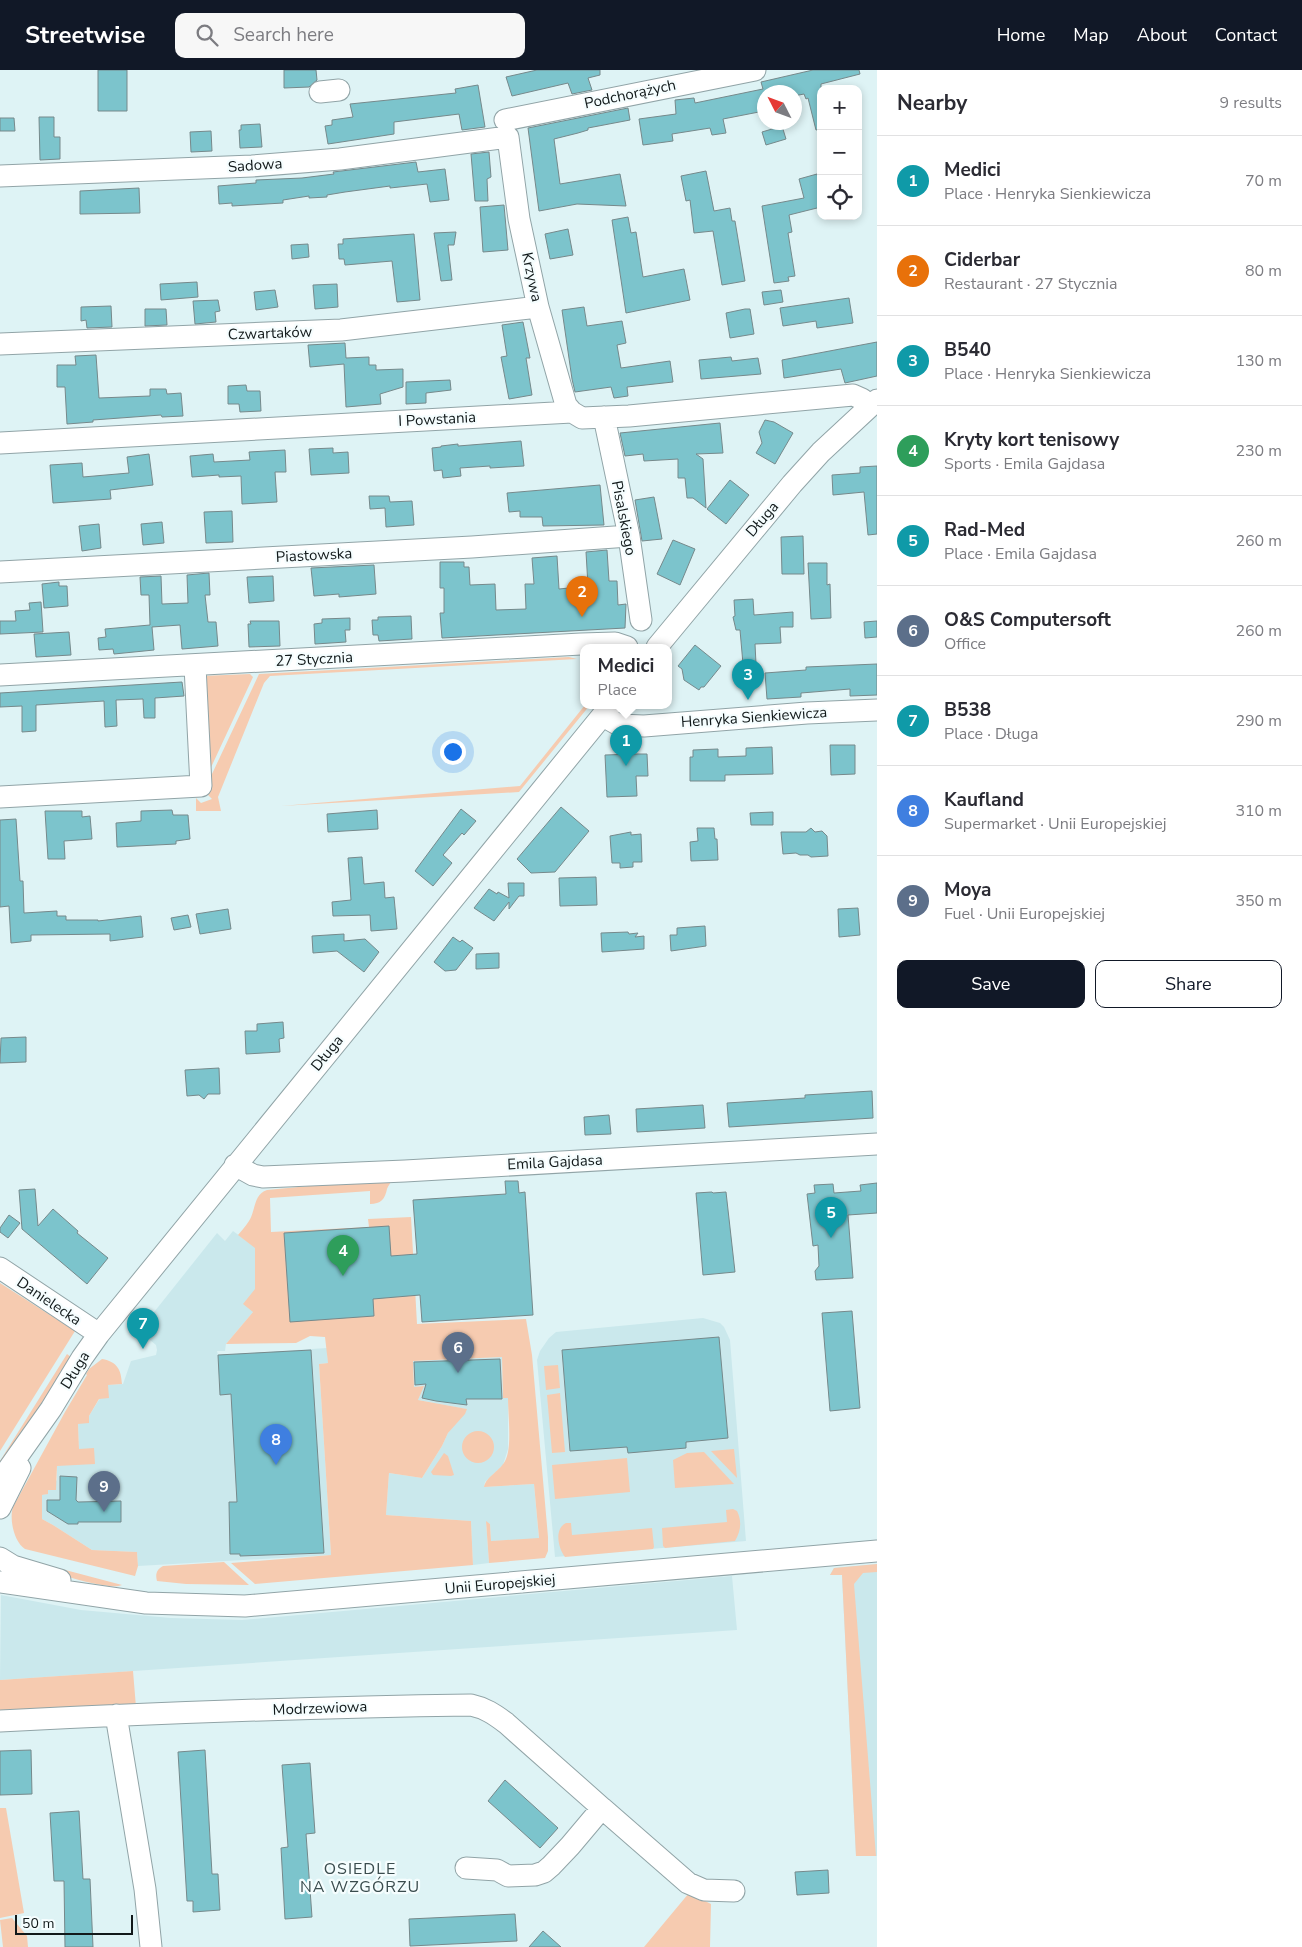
<!DOCTYPE html>
<html lang="en">
<head>
<meta charset="utf-8">
<style>
  :root { --surface:#fff; --page:#f7f7f7; --text:#2b2b33; --muted:#7c7c81; --line:#e1e1e2; --accent:#111827 }
  body { margin:0; font-family:"Nunito Sans",sans-serif; background:var(--page); color:var(--text) }
  .controls { position:absolute; right:15px; top:15px; display:grid; overflow:hidden; border-radius:10px; box-shadow:0 2px 8px #0003 }
  .controls button { width:45px; height:45px; display:grid; place-items:center; padding:0; border:0; border-bottom:1px solid var(--line); background:var(--surface); color:var(--text); font:25px sans-serif }
  .compass { position:absolute; left:757px; top:15px; width:45px; height:45px; border-radius:50%; background:var(--surface); box-shadow:0 2px 8px #0003; rotate:312deg }
  .scale { position:absolute; left:15px; bottom:12px; width:118px; box-sizing:border-box; padding-left:5px; border:2px solid #11191a; border-top:0; font-size:14px; line-height:18px; white-space:nowrap; color:#11191a; -webkit-text-stroke:4px #f5fdfe; paint-order:stroke }
  .you { position:absolute; left:452px; top:681px; width:18px; height:18px; margin:-12px; border:4px solid #fff; border-radius:50%; background:#1a73e8; box-shadow:0 0 0 8px #1a73e833 }
  .badge { display:grid; place-items:center; width:32px; height:32px; border-radius:50%; background:var(--accent); color:#fff; font-size:16px; font-weight:700 }
  .pin { position:absolute; translate:-50% -41px; filter:drop-shadow(0 1px 2px #0008) }
  .pin::after { content:''; position:absolute; top:26px; width:18px; height:15px; background:inherit; clip-path:polygon(0 0,100% 0,50% 100%) }
  .popup { position:absolute; left:580px; top:574px; width:92px; height:65px; box-sizing:border-box; display:grid; place-content:center; border-radius:10px; background:var(--surface); filter:drop-shadow(0 1px 4px #0005); font-size:16px; white-space:nowrap; color:var(--muted) }
  .popup b { font-size:19px; color:var(--text) }
  .popup::after { content:''; position:absolute; left:50%; top:100%; margin-left:-10px; border:10px solid transparent; border-top-color:var(--surface) }
  .list { margin:0; padding:0; list-style:none }
  h2 { display:flex; justify-content:space-between; align-items:center; height:65px; margin:0; padding:0 20px; font-size:21px }
  h2 small { font-size:16px; font-weight:400; color:var(--muted) }
  .list li { display:grid; grid-template-columns:32px 1fr auto; gap:15px; align-items:center; box-sizing:border-box; height:90px; padding:0 20px; border-top:1px solid var(--line) }
  .list b { display:block; font-size:19px; white-space:nowrap }
  .list p { margin:0; font-size:16px; white-space:nowrap; color:var(--muted) }
  .list em { font-size:16px; font-style:normal; color:var(--muted) }
  .actions { display:flex; gap:10px; padding:15px 20px }
  .actions a { flex:1; padding:11px 0; border:1px solid var(--accent); border-radius:10px; text-align:center; font-size:18px; color:var(--accent) }
  .actions .main { background:var(--accent); color:#fff }
  .icon { flex:none; width:28px; height:28px; fill:none; stroke:currentColor; stroke-width:2; stroke-linecap:round; stroke-linejoin:round }
  .map { position:relative; flex:none; width:877px; height:1877px; overflow:hidden }
  header { display:flex; align-items:center; gap:30px; box-sizing:border-box; height:70px; padding:0 25px; background:var(--accent); color:#fff }
  header strong { font-size:24px }
  nav { display:flex; gap:28px; margin-inline-start:auto; font-size:18px }
  .search { width:350px; height:45px; background:var(--page); display:flex; align-items:center; gap:12px; box-sizing:border-box; padding:0 18px; border-radius:10px; color:var(--muted); font-size:19px }
  main { display:flex }
  aside { flex:1; background:var(--surface) }
  .map>svg:first-child { display:block }
</style>
</head>
<body>
<header>
<strong>Streetwise</strong>
<div class="search"><svg class="icon" aria-label="search" viewBox="0 0 24 24"><circle cx="10" cy="10" r="6"/><path d="M15 15l6 6"/></svg>Search here</div>
<nav><a>Home</a><a>Map</a><a>About</a><a>Contact</a></nav>
</header>
<main>
<div class="map">
<svg width="877" height="1877" viewBox="0 0 877 1877">
  <rect width="100%" height="100%" fill="#def3f5"/>
  <path fill="#cae8ec" d="M233 1161 255 1177V1219L253 1242 226 1274 225 1281H217L218 1285 327 1278 328 1293 319 1294 331 1485 138 1496 137 1482 92 1480 53 1455 42 1449V1425L47 1424 48 1420 57 1410V1396L79 1379 78 1354 89 1346 108 1315 123 1314 131 1291 156 1285 157 1280 156 1275 139 1261 217 1163 225 1171Z
    M703 1248 720 1253 724 1257 730 1270 746 1471 555 1487 537 1290 540 1281 549 1268 556 1262Z
    M502 1287 503 1328H508V1379L503 1395 485 1412 484 1417 534 1414 539 1469 491 1471 490 1454 486 1452 489 1493 473 1495 471 1451 386 1445 389 1403 422 1408 442 1376 448 1363 466 1339 418 1330 423 1316 414 1317 413 1291Z
    M877 1494V1786H856L842 1505H830L834 1498Z
    M732 1506 737 1560 0 1610 1 1525 81 1540 171 1548 242 1550Z"/>
  <path fill="#f6cbb0" d="M569 587 577 589 270 606 264 613 218 727 221 741H196V728L201 733 212 729 204 721 259 604Z
    M250 604 253 607 207 706 201 606Z
    M585 635H590L519 722 281 736 520 716Z
    M393 1108C392 1112 388 1115 387 1119 385 1129 381 1134 370 1134V1121L270 1128 271 1162 369 1157 368 1149 411 1147 417 1254 526 1249 532 1285 548 1467V1481L545 1488 489 1493 486 1451 490 1454 491 1471 539 1468 534 1414 484 1417C486 1406 501 1401 506 1389 512 1375 508 1345 508 1328H503L502 1287 413 1291 414 1317 424 1316 418 1330 467 1339 465 1344 448 1363 442 1376 422 1408 389 1403 386 1445 471 1451 473 1495 255 1514 231 1493 331 1485 319 1294 328 1293 325 1267 310 1266 296 1273 226 1274 253 1242 243 1234 255 1219V1178L238 1165C242 1160 246 1156 249 1151 256 1140 253 1125 267 1120Z
    M0 1213 75 1261 0 1381Z
    M67 1284 71 1287 0 1399V1391Z
    M102 1289C118 1292 121 1300 122 1314L108 1315 109 1328 99 1329 89 1346V1353L78 1354 79 1379 94 1378 95 1394 57 1396 56 1420H48V1424L42 1425V1449L53 1455 92 1480 137 1482 138 1496 135 1506 25 1479C14 1472 9 1449 13 1437L65 1342 87 1305 86 1304 89 1299Z
    M558 1295 560 1318 546 1320 544 1296Z
    M560 1323 565 1382 552 1383 547 1325Z
    M462 1377a16 16 0 1 1 32 0a16 16 0 1 1-32 0Z
    M734 1379 737 1408 711 1381Z
    M704 1382 734 1414 675 1418 673 1390 687 1383Z
    M444 1383 448 1386 454 1405 451 1406 433 1405 431 1402Z
    M627 1388 630 1422 555 1429 552 1395Z
    M733 1439 737 1441C742 1451 741 1461 735 1471L665 1478 663 1476 662 1458 727 1452 726 1440Z
    M566 1453H571L572 1465 652 1458 654 1477 653 1479 565 1487C558 1478 554 1459 566 1453Z
    M20 1488 122 1515C105 1522 40 1497 19 1491Z
    M224 1492 249 1515 186 1514 157 1511C155 1504 157 1499 163 1496Z
    M877 1494V1502L863 1503 854 1514 876 1786H856L842 1505H830L834 1498Z
    M133 1601 136 1637 0 1642V1610Z
    M0 1738H6L24 1843 0 1848Z
    M689 1823 711 1834 710 1877H644Z
    M12 1848 27 1866 28 1877H3L0 1850Z"/>
  <path fill="#7cc4cc" stroke="#76898b" d="M98 0H127V41H98Z
    M284 0H316L317 10 309 17 284 18Z
    M537 0H600V5L588 8 592 20 572 24 568 13 512 26 506 7Z
    M813 0H859L860 4 821 14V59L816 60 808 28 806 29 804 24 794 26V22H764V41L723 49 726 63 712 65 710 58 672 64 673 71 643 75 639 49 676 44 675 30 694 28 695 33 763 19 761 12Z
    M478 15 485 57 462 60 459 44 394 52V64L328 74 325 56 332 55V50L353 47 350 34 456 23 455 19Z
    M628 38 630 50 588 58V60L578 63 554 69 560 114 620 104 626 136 577 134 539 141 528 58Z
    M39 47H54V67H60V89L40 90Z
    M0 48H14L15 61H0Z
    M260 54 262 77 240 78 239 60H241V55Z
    M782 56 786 69 766 75 762 62Z
    M211 61 212 81 191 82 190 62Z
    M489 82 491 107 487 109 488 131H475L471 84Z
    M416 92 418 102 445 99 449 130 430 132 427 114 390 118V116L345 122 327 125V127L309 128V126L283 130V133L232 136V133L219 134 218 116 256 113V110L302 108 334 104 333 102Z
    M706 101 714 141 730 138 732 151H735L745 211 722 215 713 161 694 163 690 130 686 131 681 106Z
    M817 104 821 123V137L789 145 792 162 788 163 795 206 788 207 789 211 774 213 762 136 804 128 799 109Z
    M139 118 140 143 80 144V121Z
    M504 135 508 180 483 182 480 137Z
    M628 147 631 163 636 162 643 207 684 199 690 230 626 243 612 150Z
    M568 159 573 185 550 189 545 164Z
    M456 162 454 175H448L452 210 441 211 434 163Z
    M414 164 420 230 397 232 392 191 345 195 344 189H339L338 174H343V169Z
    M308 174 309 187 292 189 291 175Z
    M197 212 198 227 161 230 160 214Z
    M337 214 338 237 315 239 313 215Z
    M275 220 278 237 256 240 254 222Z
    M781 220 783 232 764 235 762 222Z
    M849 228 853 253 817 258 816 251 783 256 780 238Z
    M218 230 220 241 215 242 216 252 195 254 193 231Z
    M111 236 112 257 87 258 86 250 81 251V237Z
    M584 237 587 256 622 251 626 273 617 275 621 298 670 291 673 312 627 317 628 326 614 328 611 317 575 322 572 309 562 240Z
    M145 239H166L167 255 145 256Z
    M745 239H750L754 264 730 268 726 243Z
    M523 252 530 288H526L532 325 509 329 501 287 507 286 502 255Z
    M877 272V306L845 313 841 299 784 308 782 290Z
    M345 273 346 288 369 287V295H376V300L403 299V317L380 324 381 334 346 337 344 294 310 297 308 275Z
    M96 285 99 328 150 326V319H166L167 324 181 323 183 346 162 347 161 345 93 350V352L67 354 65 317H57V295H76L75 286Z
    M731 287 732 291 758 288 761 304 701 309 699 290Z
    M450 310 451 320 426 323V333L406 334V312Z
    M246 315 247 321H260L261 341 240 342 239 334H228V316Z
    M765 350 774 352 793 363 775 394 756 383 762 373 759 362Z
    M720 353 723 383 696 384 703 389 706 438 693 428H687L685 408H678V389L644 391 643 384 625 386 620 363Z
    M521 371 524 396 490 398V396L460 398 461 406 443 408 442 400 434 401 432 378 441 377V376L458 374V376Z
    M333 378V383L348 382 349 403 311 405 309 379Z
    M285 380 286 402H275L277 432 242 434 241 406 219 407V405L192 407 190 386 213 384 214 392 250 390 249 382Z
    M149 384 153 415 110 420 111 429 53 433 50 395 82 393 83 407 129 403 127 387Z
    M877 396V464L868 465 864 422 833 425 832 405 860 403V397Z
    M730 410 749 425 726 454 707 439Z
    M600 415 604 455 543 456 542 447H520V441L509 442 507 423Z
    M369 426H389L390 432 412 431 414 455 386 457 385 438 370 439Z
    M654 427 662 469 642 471 635 430Z
    M232 441 233 472 206 473 204 442Z
    M162 452 164 473 143 475 141 454Z
    M99 454 101 478 82 481 79 456Z
    M803 466 804 504H782L781 467Z
    M673 470 695 479 680 515 657 504Z
    M607 480 609 511H617L618 535 626 534 625 558 442 568 440 543H444V518H440V492H464V497H469L470 515 495 514 496 540 526 539 525 514H534L532 488 557 486 559 519 588 516 586 482Z
    M808 493H827V515L830 514 831 548 811 549Z
    M374 495 376 524 339 527V524L314 526 311 498Z
    M209 503 210 525H205L208 552H216L218 576 182 579 180 555 152 557 154 580 114 584 113 579 99 580 98 568 106 567 105 559 150 555 149 525H141L140 507 161 506 162 534 188 533 187 505Z
    M273 506 274 531 249 533 247 507Z
    M59 512V516H67L68 536 44 538 42 514Z
    M753 529 754 545 793 542V557H780L781 573 755 574 756 594H743L740 560H736L733 547 735 546 734 530Z
    M41 532 43 562 0 564V551H16L15 541 30 540 29 533Z
    M411 546 412 569 379 571 378 565H373L372 550H378V547Z
    M350 548V560H345L346 572 315 574 314 554 322 553V549Z
    M250 551H279L280 576 249 577 248 554H251Z
    M877 551V567L865 568 864 552Z
    M69 562 71 585 36 587 34 564Z
    M695 575 721 596 704 617H701L699 620 684 610 682 599 678 596Z
    M877 594V625L850 626V619L801 623V627L767 629 765 603 806 600V597Z
    M182 612 184 626 155 628V648H144L143 629 116 630 117 656 105 657 104 631 36 635V661L22 662V636L0 637V623Z
    M830 675H855V704L831 705Z
    M772 677 773 704 725 705V711H690V687H693V680L718 679V687L746 686V678Z
    M635 684H647L648 706H636L637 726 607 727 605 685Z
    M561 737 589 761 555 802 531 803 517 789Z
    M461 739 476 751 464 765 462 763 443 785 452 793 433 816 415 801Z
    M172 740 173 745H188L190 769 176 771V774L117 777 116 753 141 751V741Z
    M377 740 378 759 328 762 327 744Z
    M45 741H82V747L90 746 92 769 64 771 65 789H48Z
    M773 742V755H751L750 743Z
    M16 749 20 811H23L24 843 57 841V846H66V850H98V851L141 846 143 867 110 871V864L31 865V871L11 873 9 836 0 837V750Z
    M697 758H714L715 769H717L718 790 691 791 690 772 698 771Z
    M811 758 815 762 822 761 827 766 828 786 811 787 808 785H800L796 783 783 784 781 762H806Z
    M631 762V765L641 764 642 792H633V797L620 798V793H612L610 766Z
    M362 787 364 814 384 812 385 828 394 827 397 859 371 861 370 845 333 846 332 832 351 830 348 788Z
    M596 807 597 835 560 836 559 808Z
    M508 813H524V826H519L509 839V832L494 851 474 838 489 819 497 824 498 822 509 828Z
    M858 838 860 865 839 867 838 839Z
    M228 839 231 859 200 864 196 844Z
    M188 845 191 857 174 860 171 848Z
    M705 856 706 876 671 881 670 865H677V858Z
    M628 862 629 864 638 863 635 867 644 866V879L602 882 601 863Z
    M344 864V871L365 869 379 882 364 902 337 881 313 883 312 866Z
    M453 867 460 872 462 870 473 878 456 900 445 901 434 892Z
    M499 883V898L476 899V884Z
    M283 952 284 968 279 969 280 982 246 984 245 961H257V954Z
    M26 967V992L0 993 1 968Z
    M219 998 220 1024H208L204 1029 199 1025 187 1026 185 1000Z
    M872 1021 873 1048 729 1057 727 1033 805 1028V1025Z
    M703 1035 705 1058 637 1062 636 1039Z
    M609 1045 611 1064 585 1065 584 1047Z
    M505 1111H518L519 1123 525 1122 533 1245 422 1252 420 1225 373 1229 374 1246 290 1252 284 1163 389 1156 391 1186 417 1184 413 1130 506 1124Z
    M877 1113V1143L848 1145 853 1208 816 1210 815 1201 819 1196 818 1175 813 1176 807 1124 815 1123 814 1115 833 1114 834 1123 861 1121 860 1115Z
    M35 1119 38 1156 53 1139 78 1161 77 1163 108 1188 87 1214 22 1159 19 1120Z
    M712 1122 713 1123 726 1122 735 1202 703 1205 696 1123Z
    M9 1145 20 1153 8 1168 0 1162V1158Z
    M852 1241 860 1338 830 1341 822 1243Z
    M719 1267 728 1368 686 1372V1378L628 1383 627 1377 570 1381 562 1280Z
    M311 1280 324 1483 240 1486V1484H230L229 1432H237L231 1324 220 1325 218 1285Z
    M500 1289 502 1329H466L467 1335 436 1331 422 1328 426 1314 415 1315 414 1292Z
    M60 1406 77 1407 76 1430 78 1432 121 1431V1452H78V1454H68L47 1441V1430H60Z
    M31 1680 32 1724 0 1725V1681Z
    M205 1680 212 1804H218L220 1840 193 1842V1831H187L178 1682Z
    M310 1693 315 1763 306 1764 312 1847 285 1849 281 1778 288 1777 282 1695Z
    M505 1710 558 1758 540 1778 488 1731Z
    M79 1741 83 1809H90L93 1877H65L64 1811H54L50 1743Z
    M828 1800 829 1823 797 1825 795 1802Z
    M515 1844 517 1871 410 1876 409 1849Z
    M543 1861 561 1877H529Z"/>
  <g fill="none" stroke-linecap="round" stroke-linejoin="round">
    <g stroke="#91a4a7" stroke-width="23">
      <path id="minor" d="M320 22 339 20
        M505 50 755 0
        M0 106 252 96 340 89 508 67 519 149 538 237 566 335 572 342
        M0 274 341 260 538 237
        M604 347 629 466 641 550
        M0 373 572 342 582 348 629 346 853 325 862 329 869 336
        M0 502 472 477 629 466
        M657 577 792 414 821 382 877 330
        M0 605 581 574 615 573 627 577
        M603 646 619 655 644 656 807 643 877 640
        M0 727 201 716 195 596
        M235 1095 253 1105 263 1107 405 1101 877 1074
        M0 1198 99 1264
        M0 1411 51 1339 82 1288 99 1264 611 635
        M0 1438 20 1398
        M0 1488 13 1496 60 1510
        M0 1512 146 1533 245 1536 877 1481
        M116 1645 145 1819 151 1877
        M0 1651C157 1643 314 1637 471 1635 485 1638 494 1644 506 1653L602 1738 570 1776 551 1796 544 1802 535 1805 508 1806 497 1800 466 1798
        M602 1738 688 1813 704 1820 734 1821"/>
    </g>
    <use href="#minor" stroke="#fff" stroke-width="21"/>
  </g>
  <g text-anchor="middle" stroke-width="4.5" stroke-linejoin="round" paint-order="stroke">
    <g font-size="15" fill="#11191a" stroke="#f5fdfe">
      <text transform="translate(630 24) rotate(-12)" y="5">Podchorążych</text>
      <text transform="translate(255 95) rotate(-4)" y="5">Sadowa</text>
      <text transform="translate(532 207) rotate(78)" y="5">Krzywa</text>
      <text transform="translate(270 263) rotate(-2)" y="5">Czwartaków</text>
      <text transform="translate(437 349) rotate(-3)" y="5">I Powstania</text>
      <text transform="translate(624 448) rotate(79)" y="5">Pisalskiego</text>
      <text transform="translate(762 449) rotate(-49)" y="5">Długa</text>
      <text transform="translate(314 485) rotate(-3)" y="5">Piastowska</text>
      <text transform="translate(314 589) rotate(-3)" y="5">27 Stycznia</text>
      <text transform="translate(754 647) rotate(-4)" y="5">Henryka Sienkiewicza</text>
      <text transform="translate(327 983) rotate(-51)" y="5">Długa</text>
      <text transform="translate(555 1092) rotate(-3)" y="5">Emila Gajdasa</text>
      <text transform="translate(49 1231) rotate(34)" y="5">Danielecka</text>
      <text transform="translate(75 1300) rotate(-58)" y="5">Długa</text>
      <text transform="translate(500 1514) rotate(-5)" y="5">Unii Europejskiej</text>
      <text transform="translate(320 1638) rotate(-2)" y="5">Modrzewiowa</text>
    </g>
    <g font-size="16" letter-spacing="1" fill="#3a4c4e" stroke="#f5fdfe">
      <text x="360" y="1804">OSIEDLE<tspan x="360" dy="18">NA WZGÓRZU</tspan></text>
    </g>
  </g>
</svg>
<div class="controls">
<button>+</button>
<button>−</button>
<button><svg class="icon" aria-label="locate" viewBox="0 0 24 24"><circle cx="12" cy="12" r="6"/><path d="M12 2v4M12 18v4M2 12h4M18 12h4"/></svg></button>
</div>
<svg class="compass" viewBox="-18 -18 36 36"><path d="M0-13l5 13h-10z" fill="#e53935"/><path d="M0 13l5-13h-10z" fill="#7c7c81"/></svg>
<div class="scale">50 m</div>
<div class="you"></div>
<div class="pin badge" style="left:626px;top:696px;background:#0f9aa8">1</div>
<div class="popup"><b>Medici</b>Place</div>
<div class="pin badge" style="left:582px;top:547px;background:#e8710a">2</div>
<div class="pin badge" style="left:748px;top:630px;background:#0f9aa8">3</div>
<div class="pin badge" style="left:343px;top:1206px;background:#2e9e5b">4</div>
<div class="pin badge" style="left:831px;top:1168px;background:#0f9aa8">5</div>
<div class="pin badge" style="left:458px;top:1303px;background:#5c6f8a">6</div>
<div class="pin badge" style="left:143px;top:1279px;background:#0f9aa8">7</div>
<div class="pin badge" style="left:276px;top:1395px;background:#3f7fe0">8</div>
<div class="pin badge" style="left:104px;top:1442px;background:#5c6f8a">9</div>
</div>
<aside>
<h2>Nearby<small>9 results</small></h2>
<ul class="list">
<li><span class="badge" style="background:#0f9aa8">1</span><div><b>Medici</b><p>Place · Henryka Sienkiewicza</p></div><em>70 m</em></li>
<li><span class="badge" style="background:#e8710a">2</span><div><b>Ciderbar</b><p>Restaurant · 27 Stycznia</p></div><em>80 m</em></li>
<li><span class="badge" style="background:#0f9aa8">3</span><div><b>B540</b><p>Place · Henryka Sienkiewicza</p></div><em>130 m</em></li>
<li><span class="badge" style="background:#2e9e5b">4</span><div><b>Kryty kort tenisowy</b><p>Sports · Emila Gajdasa</p></div><em>230 m</em></li>
<li><span class="badge" style="background:#0f9aa8">5</span><div><b>Rad-Med</b><p>Place · Emila Gajdasa</p></div><em>260 m</em></li>
<li><span class="badge" style="background:#5c6f8a">6</span><div><b>O&amp;S Computersoft</b><p>Office</p></div><em>260 m</em></li>
<li><span class="badge" style="background:#0f9aa8">7</span><div><b>B538</b><p>Place · Długa</p></div><em>290 m</em></li>
<li><span class="badge" style="background:#3f7fe0">8</span><div><b>Kaufland</b><p>Supermarket · Unii Europejskiej</p></div><em>310 m</em></li>
<li><span class="badge" style="background:#5c6f8a">9</span><div><b>Moya</b><p>Fuel · Unii Europejskiej</p></div><em>350 m</em></li>
</ul>
<div class="actions"><a class="main">Save</a><a>Share</a></div>
</aside>
</main>
</body>
</html>
